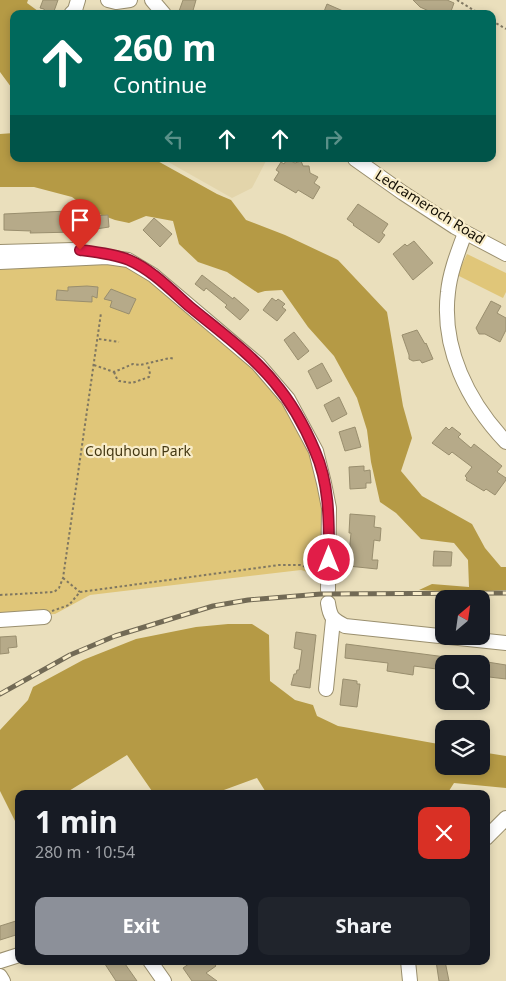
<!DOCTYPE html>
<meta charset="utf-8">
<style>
body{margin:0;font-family:"Noto Sans",sans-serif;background:#20242c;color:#f1f3f6;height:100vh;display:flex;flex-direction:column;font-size:19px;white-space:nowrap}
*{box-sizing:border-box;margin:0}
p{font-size:16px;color:#9ea1a6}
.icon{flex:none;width:28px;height:28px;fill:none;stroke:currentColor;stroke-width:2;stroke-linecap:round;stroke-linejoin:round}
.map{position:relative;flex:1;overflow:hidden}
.panel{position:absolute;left:15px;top:790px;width:475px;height:175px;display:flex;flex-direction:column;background:#171b24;border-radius:10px;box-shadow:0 2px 8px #0003}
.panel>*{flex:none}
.guide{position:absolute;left:10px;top:10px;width:486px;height:152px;border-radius:10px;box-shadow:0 2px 8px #0003;background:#00695c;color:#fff;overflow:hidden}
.needle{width:32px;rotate:29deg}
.tools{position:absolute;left:435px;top:590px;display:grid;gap:10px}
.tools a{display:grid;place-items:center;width:55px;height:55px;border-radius:10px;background:#171b24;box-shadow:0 2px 8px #0003;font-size:25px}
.pin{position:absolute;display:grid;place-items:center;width:42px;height:42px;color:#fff;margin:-51px -21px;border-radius:50% 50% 50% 0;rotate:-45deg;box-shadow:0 0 5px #0007}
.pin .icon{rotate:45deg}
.me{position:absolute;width:55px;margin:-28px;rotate:0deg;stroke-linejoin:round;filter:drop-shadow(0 0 4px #0008)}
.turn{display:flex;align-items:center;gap:18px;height:105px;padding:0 20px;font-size:22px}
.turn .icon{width:65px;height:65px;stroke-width:2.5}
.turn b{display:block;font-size:35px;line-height:42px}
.lanes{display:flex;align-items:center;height:48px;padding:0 20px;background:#0003;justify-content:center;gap:25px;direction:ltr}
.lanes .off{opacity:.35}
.round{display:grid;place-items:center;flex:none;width:52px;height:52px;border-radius:10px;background:#20242c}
.headline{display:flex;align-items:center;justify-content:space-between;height:85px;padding:0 20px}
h1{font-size:30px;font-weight:700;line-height:38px}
.action{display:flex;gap:10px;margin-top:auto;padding:10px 20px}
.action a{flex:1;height:58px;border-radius:10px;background:#8c9099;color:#fff;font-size:20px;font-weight:700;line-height:58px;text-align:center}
.action a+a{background:#20242c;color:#f1f3f6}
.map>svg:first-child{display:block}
.built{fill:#e3d5ab}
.green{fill:#e0c679}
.forest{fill:#b59a45}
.building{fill:#b6aa89;stroke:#998e6e}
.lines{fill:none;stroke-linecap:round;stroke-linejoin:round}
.minor-casing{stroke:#9a8f6e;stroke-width:16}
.path{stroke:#7f7761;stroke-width:2;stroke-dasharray:2.5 2.5;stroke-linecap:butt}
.minor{stroke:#fff;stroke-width:14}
.rail-casing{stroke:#726a55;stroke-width:5}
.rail{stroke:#f8ecc8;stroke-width:3;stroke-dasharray:9;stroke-linecap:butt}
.route-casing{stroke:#92132f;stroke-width:12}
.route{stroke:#e11d48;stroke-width:9}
.labels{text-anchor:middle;stroke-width:4.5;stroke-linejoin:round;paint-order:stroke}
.street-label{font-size:14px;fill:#110d03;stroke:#f8ecc8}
.park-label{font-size:14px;fill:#443813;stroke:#f8ecc8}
</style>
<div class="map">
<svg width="506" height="981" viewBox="0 0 506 981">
<rect width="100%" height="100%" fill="#eadfbc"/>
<path class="built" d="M163 159H267L252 188 232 198Z"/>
<g class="green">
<path d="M467 254 506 273V292L503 298 457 275Z"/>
<path d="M100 260 136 269 253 368 283 402 311 453 319 485 323 511V577L301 570 90 595 55 614 0 617V267Z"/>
</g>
<g class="forest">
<path d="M0 0H28L27 3 42 14H14V91L0 72Z"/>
<path d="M14 133V159H154L217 194 231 200 246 220 285 235 338 260 387 312 403 406 412 438 401 471 422 496 472 524 485 548 501 567H506V590L464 592 419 590 432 584 469 587 468 560 454 543 421 539 396 513 380 502 371 462 367 430 357 398 334 356 308 327 282 290 265 291 258 293 227 272 198 262 179 244 173 221 146 216 129 223 115 220 91 211 72 197 34 187H0V134Z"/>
<path d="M228 624H252L269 635 270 681 295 700 313 705 317 716 338 726 444 745V766H481V752L506 756V788L454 783 447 794H267L257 778 213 794H154L127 755 64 794H19V822L16 823 0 791V730L28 700 33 687 83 660 136 639 196 627Z"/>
</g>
<g class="building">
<path d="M43 0H58L53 14H46L44 9 40 8Z"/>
<path d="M183 0H196L192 14H178Z"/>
<path d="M413 0H447L454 3 450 14H430L431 12 420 7Z"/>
<path d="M327 4 350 14H323Z"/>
<path d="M287 159 295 163 301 161 303 166H309L310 173 318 177 314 183 320 187 313 199 298 190 296 193 274 180 279 172 276 170 281 162 284 164Z"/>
<path d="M358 204 388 224 382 233 385 235 379 243 353 225 354 224 347 219Z"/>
<path d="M68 211 67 218 108 215 109 227 77 232 30 233 31 231 4 230V214Z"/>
<path d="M154 218 172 234 160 247 143 230Z"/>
<path d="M414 241 433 263 413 280 393 254 405 244 407 246Z"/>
<path d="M202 275 233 299 234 297 249 310 240 320 225 307 227 305 206 288 204 291 195 284Z"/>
<path d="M87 286 98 287 97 298 92 296V302L56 300 57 290 68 291V287Z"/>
<path d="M111 289 136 299 129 314 110 307 112 301 104 299Z"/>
<path d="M272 298 276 301 278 299 285 304 282 307 286 310 277 321 263 310Z"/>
<path d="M491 301 501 306 497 313 506 318V330L500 342 485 334H479L476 328Z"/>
<path d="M417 330 425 344 426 343 433 359 422 363 420 360 413 361 409 359V355L402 335Z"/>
<path d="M294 332 309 351 298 360 284 340Z"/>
<path d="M322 363 332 381 317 389 308 371Z"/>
<path d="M339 397 347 414 332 422 324 405Z"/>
<path d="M355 427 361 447 345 451 339 432Z"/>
<path d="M446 427 449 430 452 427 461 434 458 437 471 448 474 444 502 466 497 472 506 478V480L495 495 486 489 484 491 466 480 467 478 465 476 472 467 452 452 449 455 432 443Z"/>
<path d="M364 466V471L370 470 371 483H366V488L350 489 349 467Z"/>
<path d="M350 514 375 516 374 527 381 528 380 541 374 540 372 560H378L377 569 348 566 351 533H349Z"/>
<path d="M434 551 452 552 451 566H433Z"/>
<path d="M296 632 316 635 310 688 291 685 294 674H296L297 670H299L302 650 294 648Z"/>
<path d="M16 636 17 647 8 648 9 653 0 654V637Z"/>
<path d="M346 644 461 659V664H444V670L414 666 413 675 387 671 388 663 345 658Z"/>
<path d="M481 661 506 665V679L481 676Z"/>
<path d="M343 679 357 681V684H360L357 707 340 705Z"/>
<path d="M19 920V934L0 940V926Z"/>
<path d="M103 961H123L137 981H116Z"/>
<path d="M193 961H212L216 966 206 973 217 981H192L183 968Z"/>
<path d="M436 961H445L449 981H439Z"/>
</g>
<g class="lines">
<defs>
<g id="minor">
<path d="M108 0 116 2 130 0"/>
<path d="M152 0 164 14"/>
<path d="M71 14 75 10 78 0"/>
<path d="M355 159 403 193 455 227 506 254"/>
<path d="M465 233C458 252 450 272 448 292 441 348 468 402 506 442"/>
<path d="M0 252 74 250"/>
<path d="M0 262 107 257 128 260 153 275 258 364 288 399 316 451 324 483 329 508 328 590"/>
<path d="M328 603C330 617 332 619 345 626L506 643"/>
<path d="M0 620 44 617"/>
<path d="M326 689 333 620"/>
<path d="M486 838 506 818"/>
<path d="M0 961 19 955"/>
<path d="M150 961 164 981"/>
<path d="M408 961 410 981"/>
<path d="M0 976 3 981"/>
</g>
</defs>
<use href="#minor" class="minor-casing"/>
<g class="path">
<path d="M457 0 480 14"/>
<path d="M492 21 506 29"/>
<path d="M99 339 119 342"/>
<path d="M94 365 114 372 133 364 140 365 170 358 175 359"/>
<path d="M114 372 117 379 119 381 132 383 149 377 150 374 148 364"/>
<path d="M63 578 80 592"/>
<path d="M0 595 54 592 59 588 63 578 101 313"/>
<path d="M52 611 69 605 80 592 279 565H300L316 570"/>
</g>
<use href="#minor" class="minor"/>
<defs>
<path id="rail" d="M0 694 70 655 115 636 213 606 248 600 321 594 506 593"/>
</defs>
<use href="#rail" class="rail-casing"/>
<use href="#rail" class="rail"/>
</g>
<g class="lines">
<defs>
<path id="route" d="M80 250C96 252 114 254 129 260 152 270 171 290 189 306 218 330 250 353 274 382 291 402 305 427 315 451 330 485 329 523 329 560"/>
</defs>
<use href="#route" class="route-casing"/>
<use href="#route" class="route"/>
</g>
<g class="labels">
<g class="street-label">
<text transform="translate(430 207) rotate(32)" y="5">Ledcameroch Road</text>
</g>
<g class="park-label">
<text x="138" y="456">Colquhoun Park</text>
</g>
</g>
</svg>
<div class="tools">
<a><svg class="needle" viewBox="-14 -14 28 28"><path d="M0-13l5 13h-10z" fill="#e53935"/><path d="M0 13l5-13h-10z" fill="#9ea1a6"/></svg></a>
<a><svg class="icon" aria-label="search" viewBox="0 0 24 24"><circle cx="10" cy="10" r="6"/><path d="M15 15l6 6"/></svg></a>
<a><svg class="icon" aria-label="layers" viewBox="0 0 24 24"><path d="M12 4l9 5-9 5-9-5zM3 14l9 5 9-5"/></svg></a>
</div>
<div class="pin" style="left:80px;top:250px;background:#d93025"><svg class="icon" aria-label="arrive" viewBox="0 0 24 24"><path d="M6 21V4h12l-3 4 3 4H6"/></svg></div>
<svg class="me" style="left:329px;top:560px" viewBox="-20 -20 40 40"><circle r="17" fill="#e11d48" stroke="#fff" stroke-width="3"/><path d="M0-11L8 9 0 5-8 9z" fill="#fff"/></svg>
<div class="guide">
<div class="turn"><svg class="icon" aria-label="ahead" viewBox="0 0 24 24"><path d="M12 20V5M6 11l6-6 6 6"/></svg><div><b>260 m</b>Continue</div></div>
<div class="lanes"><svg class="icon off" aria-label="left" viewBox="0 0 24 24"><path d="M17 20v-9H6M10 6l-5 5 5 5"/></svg><svg class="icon" aria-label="ahead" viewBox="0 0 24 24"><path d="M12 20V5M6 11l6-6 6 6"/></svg><svg class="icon" aria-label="ahead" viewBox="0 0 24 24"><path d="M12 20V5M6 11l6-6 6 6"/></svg><svg class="icon off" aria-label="right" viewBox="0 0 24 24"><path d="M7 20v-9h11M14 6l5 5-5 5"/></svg></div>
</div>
<section class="panel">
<div class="headline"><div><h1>1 min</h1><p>280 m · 10:54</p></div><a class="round" style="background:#d93025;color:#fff"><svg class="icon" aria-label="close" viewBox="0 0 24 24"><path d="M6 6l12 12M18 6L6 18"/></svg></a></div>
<div class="action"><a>Exit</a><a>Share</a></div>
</section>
</div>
